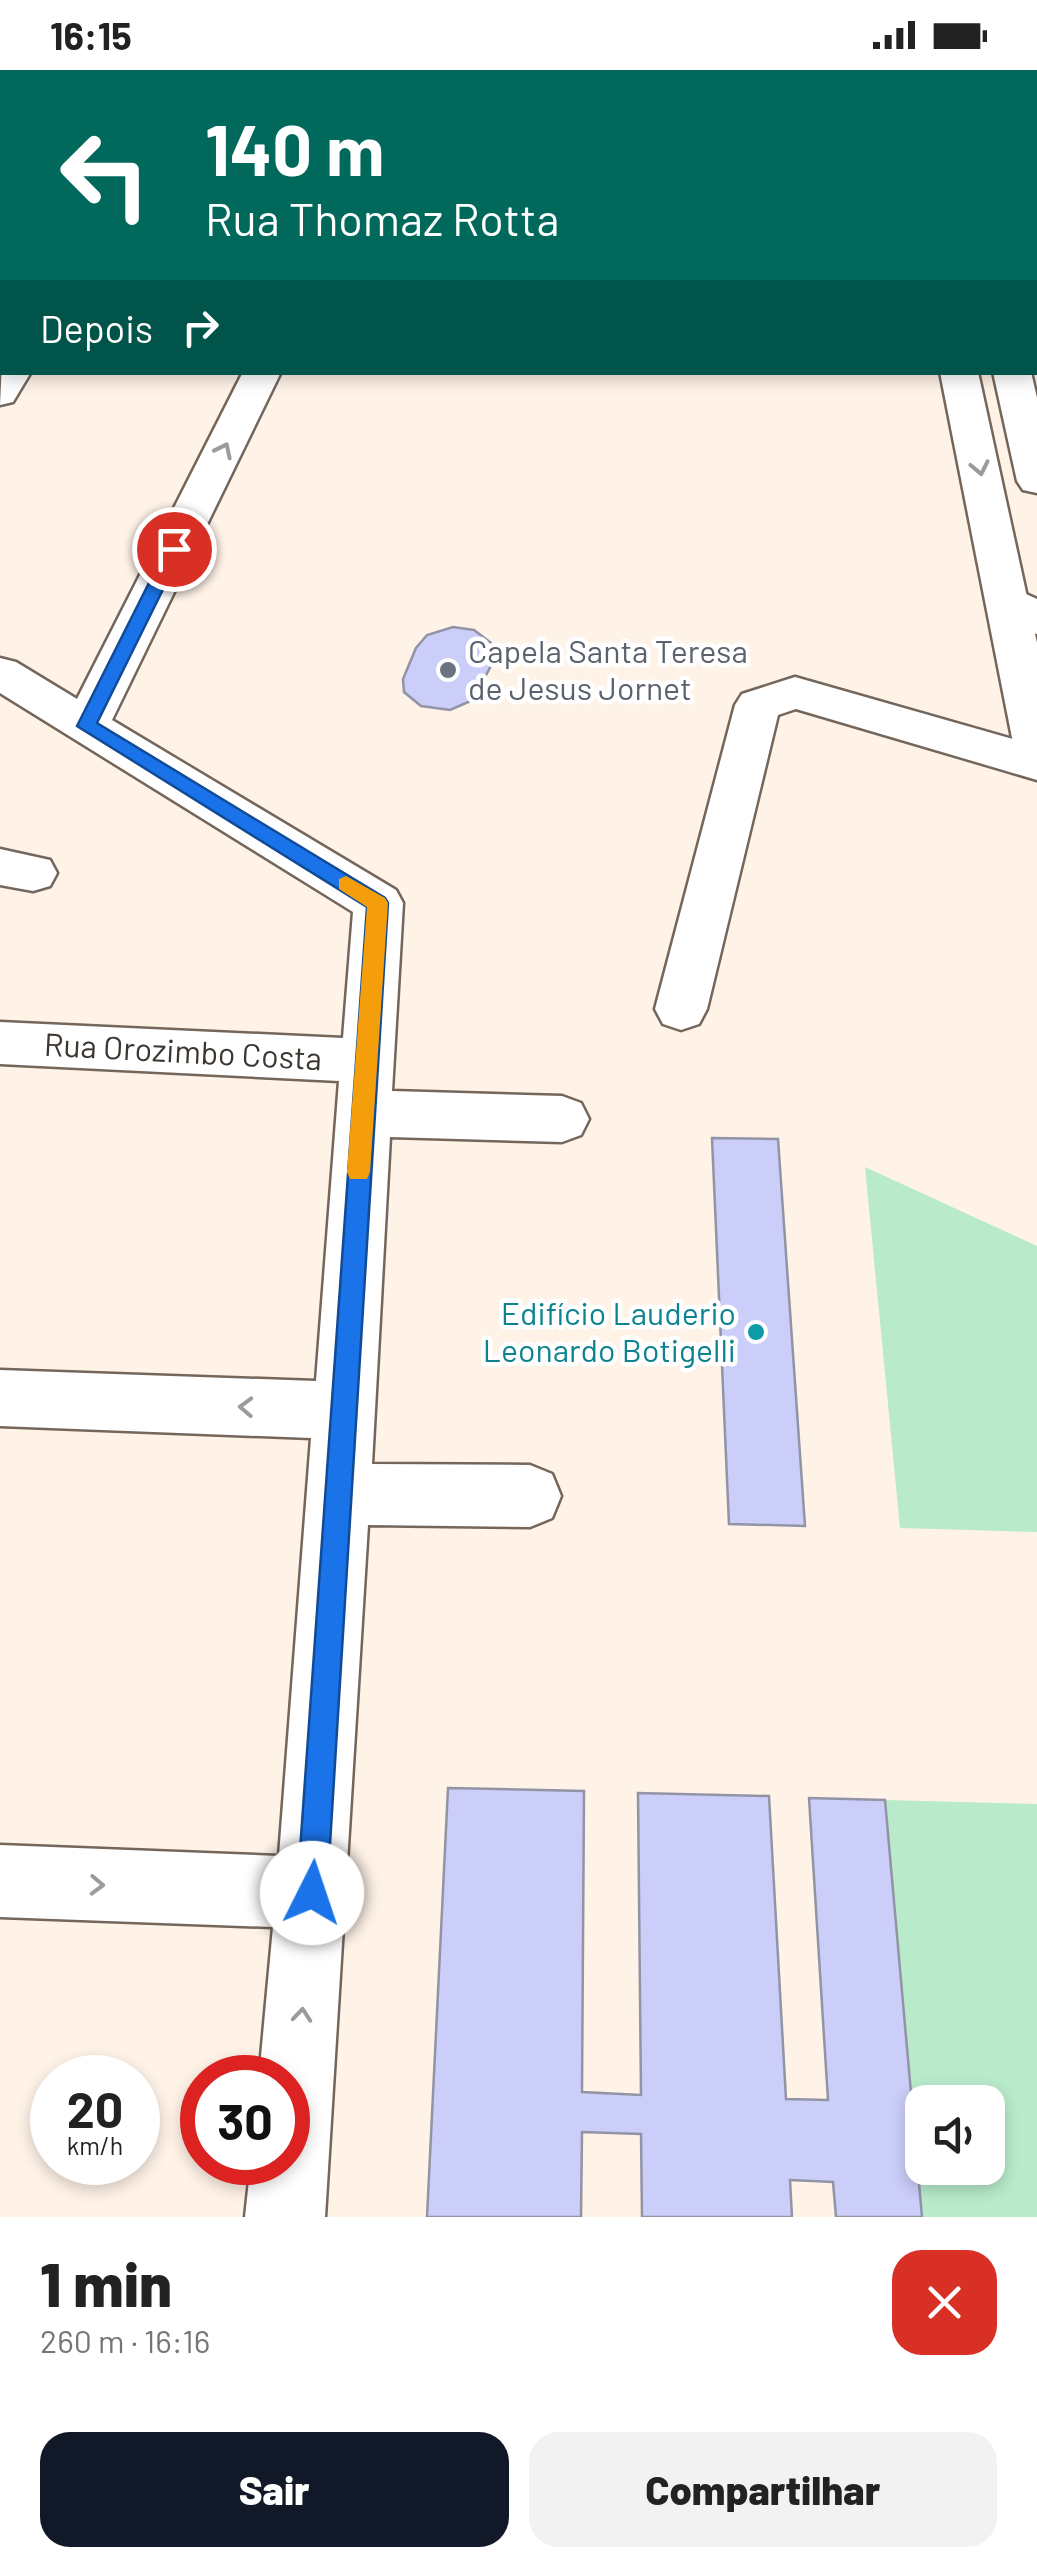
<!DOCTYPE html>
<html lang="pt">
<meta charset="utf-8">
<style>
body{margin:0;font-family:Barlow,sans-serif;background:#f2f2f2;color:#222;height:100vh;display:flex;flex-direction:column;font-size:38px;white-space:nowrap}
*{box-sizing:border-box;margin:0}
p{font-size:32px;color:#767676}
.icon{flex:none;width:55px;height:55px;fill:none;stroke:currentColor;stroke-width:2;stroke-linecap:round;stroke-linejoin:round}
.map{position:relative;height:2147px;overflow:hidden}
.details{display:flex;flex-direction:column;background:#fff;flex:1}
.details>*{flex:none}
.top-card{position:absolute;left:0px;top:0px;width:1038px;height:305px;box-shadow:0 5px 15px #0003;background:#00695c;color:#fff;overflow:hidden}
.fabs{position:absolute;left:905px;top:2015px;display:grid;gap:20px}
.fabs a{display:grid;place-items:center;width:100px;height:100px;border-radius:20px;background:#fff;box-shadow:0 5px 15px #0003;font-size:50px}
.speed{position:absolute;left:30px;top:1985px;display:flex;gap:20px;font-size:50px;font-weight:700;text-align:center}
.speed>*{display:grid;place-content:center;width:130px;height:130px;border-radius:50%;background:#fff;box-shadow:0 5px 15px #0003;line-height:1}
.speed small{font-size:25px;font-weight:400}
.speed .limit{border:15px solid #d22;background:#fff;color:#111}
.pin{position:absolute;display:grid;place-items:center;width:85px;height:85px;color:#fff;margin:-42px;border:5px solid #fff;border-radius:50%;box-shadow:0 2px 10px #0007}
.me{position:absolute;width:110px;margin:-55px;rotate:4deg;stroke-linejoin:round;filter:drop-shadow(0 0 8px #0008)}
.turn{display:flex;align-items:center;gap:35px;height:210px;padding:0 40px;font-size:45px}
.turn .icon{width:130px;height:130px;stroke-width:2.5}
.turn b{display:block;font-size:70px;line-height:85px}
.then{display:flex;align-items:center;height:95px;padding:0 40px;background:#0003;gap:20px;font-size:38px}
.round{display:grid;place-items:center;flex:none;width:105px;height:105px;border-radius:30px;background:#f2f2f2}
.overview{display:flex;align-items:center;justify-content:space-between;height:170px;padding:0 40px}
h1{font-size:60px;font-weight:800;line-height:75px}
.cta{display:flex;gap:20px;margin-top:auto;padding:20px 40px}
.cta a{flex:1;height:115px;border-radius:30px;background:#111827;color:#fff;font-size:40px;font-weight:800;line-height:115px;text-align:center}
.cta a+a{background:#f2f2f2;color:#222}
.status{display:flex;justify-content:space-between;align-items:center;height:70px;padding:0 50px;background:#fff;direction:ltr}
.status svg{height:28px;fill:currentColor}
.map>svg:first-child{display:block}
.green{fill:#b9ebcb;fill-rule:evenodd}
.building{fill:#cbcef9;stroke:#9294a5;stroke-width:2.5}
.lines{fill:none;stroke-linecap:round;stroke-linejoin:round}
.minor-casing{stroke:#74665b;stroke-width:5}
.major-casing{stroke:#74665b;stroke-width:5}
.minor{fill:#fff;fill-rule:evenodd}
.major{fill:#fff;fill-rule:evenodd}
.oneway{stroke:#9e9a98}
.route{fill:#1a73e8;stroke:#114b97;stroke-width:2.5}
.slow{fill:#f59e0b}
.worship-dot{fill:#6b7280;stroke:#fff;stroke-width:4}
.culture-dot{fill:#0f9aa8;stroke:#fff;stroke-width:4}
.labels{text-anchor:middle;stroke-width:9;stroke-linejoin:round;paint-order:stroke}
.worship-label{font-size:32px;fill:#5b616d;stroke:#fff;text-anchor:start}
.street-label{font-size:32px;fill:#3c3631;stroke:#fff}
.culture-label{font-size:32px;fill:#0d838f;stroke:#fff;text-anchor:end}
</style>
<div class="status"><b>16:15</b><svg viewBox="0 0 49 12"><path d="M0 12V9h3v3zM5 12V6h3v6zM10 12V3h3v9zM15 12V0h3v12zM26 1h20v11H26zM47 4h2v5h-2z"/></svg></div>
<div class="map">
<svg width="1037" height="2147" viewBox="0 0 1037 2147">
<rect width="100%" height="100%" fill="#fff2e7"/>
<g class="green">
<path d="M865 1097 1037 1176V1462L900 1458Z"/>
<path d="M885 1730 1037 1734V2147H922ZM922 2032H988V2098H922Z"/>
</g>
<g class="building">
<path d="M453 557 474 560 491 573 494 590 473 630 450 640 421 636 404 622 403 609 416 578 427 565Z"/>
<path d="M712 1068 778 1069 805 1456 729 1454Z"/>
<path d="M448 1718 584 1721 582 2022 641 2025 638 1723 769 1726 786 2029 828 2030 809 1728 885 1730 922 2147H836L833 2112 790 2110 792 2147H642L641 2064 582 2062 581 2147H427Z"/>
</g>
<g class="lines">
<defs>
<g id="minor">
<rect x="0" y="11" width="2" height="18"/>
<rect x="1035" y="90" width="2" height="20"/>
<rect x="1035" y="142" width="2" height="21"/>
<path d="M0 215 2 216V238L0 237Z"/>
<path d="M2 293V302H31L13 332 0 335Z"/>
<path d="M243 302H281L112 650 396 820 403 833 392 1021 562 1026 581 1033 589 1049 581 1065 562 1072 390 1067 372 1394 530 1395 552 1404 561 1426 552 1448 530 1457 368 1455 325 2147H245L251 2092H288V2008H259L273 1857 0 1847V1775L279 1786 311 1368 0 1356V1300L316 1311 339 1011 0 994V952L343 968 353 842 0 623V588L16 592 77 629Z"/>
<path d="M1008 516 1037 529V564C1017 559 998 547 987 530L993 520Z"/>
<path d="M795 607 1037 676V710L796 639 778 645 707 939 699 954 681 960 663 954 655 939 735 635 742 624Z"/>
<path d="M0 779 50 790 57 803 50 816 33 821 0 815Z"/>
</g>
<g id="major">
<path d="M883 0H913L914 2H884Z"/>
<rect x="925" y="0" width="30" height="2"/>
<path d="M940 302H978L1037 573V694L1021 690 1014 678Z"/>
<path d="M993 302H1031L1037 328V423L1023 420 1017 411Z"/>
</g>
</defs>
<use href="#minor" class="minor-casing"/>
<use href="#major" class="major-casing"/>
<use href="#minor" class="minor"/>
<use href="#major" class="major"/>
</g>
<defs><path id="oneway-chevron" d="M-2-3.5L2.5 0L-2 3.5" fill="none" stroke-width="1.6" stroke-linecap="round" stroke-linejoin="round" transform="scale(2.5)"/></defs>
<g class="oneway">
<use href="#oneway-chevron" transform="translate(224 380) rotate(-64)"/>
<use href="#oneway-chevron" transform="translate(980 398) rotate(78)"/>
<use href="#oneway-chevron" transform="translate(246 1337) rotate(-178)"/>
<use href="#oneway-chevron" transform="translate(97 1815) rotate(2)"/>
<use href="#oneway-chevron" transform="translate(302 1945) rotate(-85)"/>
</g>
<path class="route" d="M174 473 183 479 97 653 385 828 388 833 327 1823 323 1834 312 1838 302 1834 297 1823 367 837 77 656 166 479Z"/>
<path class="slow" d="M346 806 385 828 388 833 370 1102 367 1109H350L347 1102 367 837 339 819V809Z"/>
<circle class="worship-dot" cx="448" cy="600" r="10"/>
<circle class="culture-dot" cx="756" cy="1262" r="10"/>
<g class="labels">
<g class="worship-label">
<text x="468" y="593">Capela Santa Teresa<tspan x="468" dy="37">de Jesus Jornet</tspan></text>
</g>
<g class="street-label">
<text transform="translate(183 982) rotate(3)" y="11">Rua Orozimbo Costa</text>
</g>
<g class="culture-label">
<text x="736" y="1255">Edifício Lauderio<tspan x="736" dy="37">Leonardo Botigelli</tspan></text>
</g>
</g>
</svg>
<div class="fabs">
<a><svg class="icon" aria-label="sound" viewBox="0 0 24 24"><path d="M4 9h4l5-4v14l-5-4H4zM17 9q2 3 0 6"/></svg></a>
</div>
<div class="speed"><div>20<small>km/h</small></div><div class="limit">30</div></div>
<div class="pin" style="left:174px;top:479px;background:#d93025"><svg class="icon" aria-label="arrive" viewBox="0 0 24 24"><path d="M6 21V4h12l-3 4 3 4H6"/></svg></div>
<svg class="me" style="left:312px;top:1823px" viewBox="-20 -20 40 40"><circle r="19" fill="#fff"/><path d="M0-13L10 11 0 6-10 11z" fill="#1a73e8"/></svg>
<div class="top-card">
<div class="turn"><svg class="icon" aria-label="left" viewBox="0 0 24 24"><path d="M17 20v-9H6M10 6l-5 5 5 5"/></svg><div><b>140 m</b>Rua Thomaz Rotta</div></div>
<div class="then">Depois<svg class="icon" aria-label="right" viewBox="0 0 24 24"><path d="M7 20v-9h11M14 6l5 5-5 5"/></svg></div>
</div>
</div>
<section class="details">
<div class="overview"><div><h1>1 min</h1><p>260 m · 16:16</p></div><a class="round" style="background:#d93025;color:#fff"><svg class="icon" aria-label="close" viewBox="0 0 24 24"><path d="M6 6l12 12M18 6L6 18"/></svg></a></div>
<div class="cta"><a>Sair</a><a>Compartilhar</a></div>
</section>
